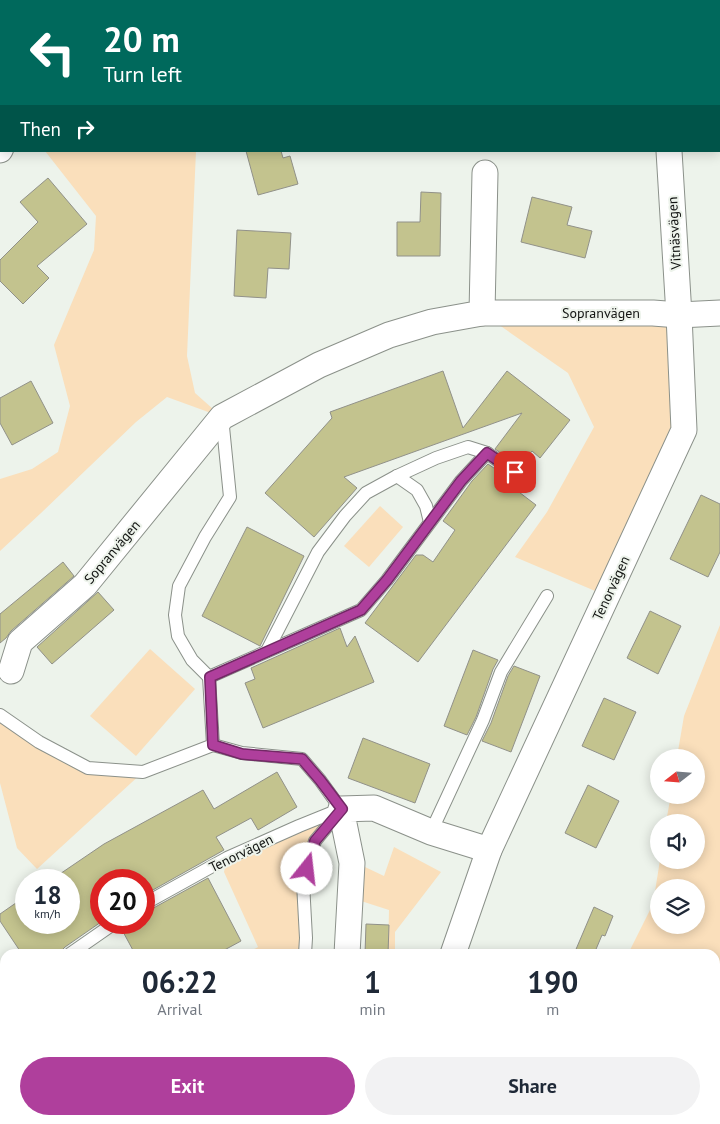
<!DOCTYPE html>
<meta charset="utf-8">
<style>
body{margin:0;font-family:"PT Sans",sans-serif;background:#f2f2f3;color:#1f2937;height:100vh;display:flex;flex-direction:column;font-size:19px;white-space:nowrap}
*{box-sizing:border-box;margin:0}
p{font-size:16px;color:#747a83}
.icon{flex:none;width:28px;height:28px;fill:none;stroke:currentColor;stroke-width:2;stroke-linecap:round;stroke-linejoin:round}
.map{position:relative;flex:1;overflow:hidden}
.panel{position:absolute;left:0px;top:949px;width:720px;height:176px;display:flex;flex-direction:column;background:#fff;border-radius:15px 15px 0 0;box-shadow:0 2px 12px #0003}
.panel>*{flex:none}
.banner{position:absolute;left:0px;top:0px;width:720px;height:152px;box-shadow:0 2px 12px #0003;background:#00695c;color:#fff;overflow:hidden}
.needle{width:32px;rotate:253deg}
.buttons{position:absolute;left:650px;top:749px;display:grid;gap:10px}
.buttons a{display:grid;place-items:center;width:55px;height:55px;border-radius:50%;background:#fff;box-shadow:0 2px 12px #0003;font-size:25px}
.speed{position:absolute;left:15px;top:869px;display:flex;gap:10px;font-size:25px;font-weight:700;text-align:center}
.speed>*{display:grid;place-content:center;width:65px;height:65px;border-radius:50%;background:#fff;box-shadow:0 2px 12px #0003;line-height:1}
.speed small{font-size:12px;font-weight:400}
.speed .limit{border:8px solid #d22;background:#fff;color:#111}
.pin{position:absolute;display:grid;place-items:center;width:42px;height:42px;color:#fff;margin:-21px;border-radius:10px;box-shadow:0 2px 8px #0006}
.me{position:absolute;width:55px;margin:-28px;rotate:16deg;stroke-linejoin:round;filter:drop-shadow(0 0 4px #0008)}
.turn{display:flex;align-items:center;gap:18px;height:105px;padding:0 20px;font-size:22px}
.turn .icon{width:65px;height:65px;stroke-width:2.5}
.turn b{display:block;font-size:35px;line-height:42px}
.then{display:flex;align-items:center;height:48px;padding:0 20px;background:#0003;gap:10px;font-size:19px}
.eta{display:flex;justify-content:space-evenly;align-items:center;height:85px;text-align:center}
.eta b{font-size:30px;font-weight:700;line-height:35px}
.primary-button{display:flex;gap:10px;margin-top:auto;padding:10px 20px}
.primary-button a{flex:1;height:58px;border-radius:30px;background:#af3f9c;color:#fff;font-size:20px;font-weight:700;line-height:58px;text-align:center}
.primary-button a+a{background:#f2f2f3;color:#1f2937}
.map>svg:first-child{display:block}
.built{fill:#deeadc}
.green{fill:#fadfbb;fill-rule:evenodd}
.building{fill:#c3c38e;stroke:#919189}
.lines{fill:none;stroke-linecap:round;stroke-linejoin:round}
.lane-casing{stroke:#8b918a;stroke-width:14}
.street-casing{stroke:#8b918a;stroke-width:27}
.lane{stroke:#fff;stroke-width:12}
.street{stroke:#fff;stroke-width:25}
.route-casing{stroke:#722965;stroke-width:12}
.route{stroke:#af3f9c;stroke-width:9}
.labels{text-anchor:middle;stroke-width:4;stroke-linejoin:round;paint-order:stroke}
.street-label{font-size:14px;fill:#131513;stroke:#edf3eb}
</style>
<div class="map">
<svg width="720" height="1124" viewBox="0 0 720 1124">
<rect width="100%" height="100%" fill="#edf3eb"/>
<path class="built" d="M715 1048 720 1052V1124H536L541 1120H715Z"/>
<g class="green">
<path d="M0 0H155L153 1H1V21L0 19Z"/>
<path d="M45 151H196L187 356 195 393 222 417 167 397 136 422 41 513 0 551V479L32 469 58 452 70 406 54 345 94 250 96 216Z"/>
<path d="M482 313 679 315 684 430 607 596 515 557 547 512 594 427 568 373Z"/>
<path d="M380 506 403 527 369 567 344 546Z"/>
<path d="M720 625V1052L715 1048V954H628L653 904 660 860H696V822H666L671 795H696V758L677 757 684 716ZM659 888H696V925H659Z"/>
<path d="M150 649 195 689 136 756 90 716Z"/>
<path d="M0 716 88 768 143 772 37 869 17 848 0 783Z"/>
<path d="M341 809 315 841 303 883 305 954H245L258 947 224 872 227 858Z"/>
<path d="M394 847 441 872 395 932V954H388L389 910 361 901 365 867 384 876Z"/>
<path d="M0 964 5 969V1029L0 1035Z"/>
<path d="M0 1091 5 1095V1120H37L42 1124H0Z"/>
<path d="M89 1120H266L262 1124H87Z"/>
<path d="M334 1120H365V1124H339Z"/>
<path d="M490 1120H541L536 1124H492Z"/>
</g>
<g class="building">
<path d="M246 151H281L283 158 290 156 298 184 258 195Z"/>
<path d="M48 178 87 224 37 266 49 278 23 304 0 281V260L38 222 20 202Z"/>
<path d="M421 192 441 193 440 256H397V222H420Z"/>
<path d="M532 197 572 207 567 225 592 231 585 258 521 242Z"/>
<path d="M237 230 291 233 289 269 268 268 266 298 234 296Z"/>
<path d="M443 371 463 428 507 371 570 420 540 458 532 451 520 466 495 449 522 413 344 477 357 488 314 537 265 493 332 418 330 412Z"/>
<path d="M31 381 53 423 12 445 0 423V398Z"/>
<path d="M488 464 510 479 507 483 536 505 418 662 365 623 416 555H423L433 562 455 530 443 521 472 481Z"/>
<path d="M701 495 720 504V552L708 577 670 559Z"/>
<path d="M247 527 304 556 260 646 202 616Z"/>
<path d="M63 562 74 576 11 631 6 638 0 643V614Z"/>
<path d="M98 592 114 610 52 664 37 647Z"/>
<path d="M650 611 681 626 658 674 627 658Z"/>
<path d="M340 628 347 647 355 636 374 682 263 728 245 683 255 679 251 668Z"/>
<path d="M473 650 498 660 493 669 476 717 467 735 444 726Z"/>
<path d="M514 666 540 676 511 752 482 741 491 723 508 676Z"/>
<path d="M604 698 636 712 614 760 582 746Z"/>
<path d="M363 738 430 764 415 803 348 778Z"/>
<path d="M277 772 297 807 258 830 251 818 216 837 224 850 144 895V880H101V922L65 947 58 954H22L0 921V914L26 896V922H69V880H51L104 844 203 790 214 809Z"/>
<path d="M588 785 619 801 596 848 565 833Z"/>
<path d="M208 878 241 941 217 954H135L121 928 124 922H144V912L148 911Z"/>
<path d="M594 907 613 916 605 936 602 935 594 954H574Z"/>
<path d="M366 924 389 925 388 954H365Z"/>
</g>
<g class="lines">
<defs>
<g id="lane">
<path d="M222 417 230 497 205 537 179 586 175 615 178 636 192 660 209 677 361 610 387 580 461 481 487 453"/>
<path d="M397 476 417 490 426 506 430 522"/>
<path d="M267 651 318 552 345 516 366 493 397 476 436 458 468 447 487 453 515 472"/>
<path d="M209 677 213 745"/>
<path d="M0 715 39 742 88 768 143 772 213 745 242 753 302 759 320 780 341 809"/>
<path d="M431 832 483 720 501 672 547 596"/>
<path d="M144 904 227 858 299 826 341 809"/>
<path d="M70 954 116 922"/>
<path d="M305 954 306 938 303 883 315 841 340 811"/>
<path d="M0 1035 5 1029"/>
<path d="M322 1120 328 1124"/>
</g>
<g id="street">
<path d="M656 0V1"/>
<path d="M195 1 199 0"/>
<path d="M680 1 682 0"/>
<path d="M0 150 1 148"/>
<path d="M482 313H653L679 315 720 313"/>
<path d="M11 671 20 642 85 585 222 417 319 365 389 335 432 322 482 313 485 173"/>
<path d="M347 954 352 863 341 809 374 808 431 832 489 850"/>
<path d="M453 954 489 850 684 430 679 315 669 151"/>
<path d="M456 1120 460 1124"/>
<path d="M393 1124 394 1120"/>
</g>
</defs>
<use href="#lane" class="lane-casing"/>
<use href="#street" class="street-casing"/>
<use href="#lane" class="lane"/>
<use href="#street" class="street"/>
</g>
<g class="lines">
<defs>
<path id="route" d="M307 869 315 841 342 809 320 780 302 759 242 754 213 745 210 677 361 610 387 580 461 481 487 453 515 472"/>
</defs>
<use href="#route" class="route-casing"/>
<use href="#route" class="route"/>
</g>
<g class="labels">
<g class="street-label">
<text transform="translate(674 233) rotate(-93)" y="5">Vitnäsvägen</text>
<text x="601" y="318">Sopranvägen</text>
<text transform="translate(112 552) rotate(-50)" y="5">Sopranvägen</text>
<text transform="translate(611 588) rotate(-65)" y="5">Tenorvägen</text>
<text transform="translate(241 853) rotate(-26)" y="5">Tenorvägen</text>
</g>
</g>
</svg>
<div class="buttons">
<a><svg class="needle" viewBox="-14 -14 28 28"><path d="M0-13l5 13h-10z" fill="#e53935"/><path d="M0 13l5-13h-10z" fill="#747a83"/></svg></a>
<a><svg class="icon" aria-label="sound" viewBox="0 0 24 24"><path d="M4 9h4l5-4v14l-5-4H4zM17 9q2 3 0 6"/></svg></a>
<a><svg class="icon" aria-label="layers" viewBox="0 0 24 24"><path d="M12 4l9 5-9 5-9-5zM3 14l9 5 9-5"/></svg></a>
</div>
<div class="speed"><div>18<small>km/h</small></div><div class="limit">20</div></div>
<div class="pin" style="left:515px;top:472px;background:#d93025"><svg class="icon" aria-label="arrive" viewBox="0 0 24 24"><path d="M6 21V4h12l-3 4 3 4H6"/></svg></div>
<svg class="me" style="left:307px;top:869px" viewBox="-20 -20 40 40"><circle r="19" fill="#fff"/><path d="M0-13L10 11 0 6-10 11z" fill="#af3f9c"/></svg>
<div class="banner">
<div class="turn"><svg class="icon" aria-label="left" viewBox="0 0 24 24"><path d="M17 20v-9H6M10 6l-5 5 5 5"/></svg><div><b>20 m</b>Turn left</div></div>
<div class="then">Then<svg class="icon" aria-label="right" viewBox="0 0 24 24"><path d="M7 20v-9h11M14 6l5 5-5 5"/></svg></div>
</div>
<section class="panel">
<div class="eta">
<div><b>06:22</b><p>Arrival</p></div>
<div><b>1</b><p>min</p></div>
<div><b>190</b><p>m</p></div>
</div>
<div class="primary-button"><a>Exit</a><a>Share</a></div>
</section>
</div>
